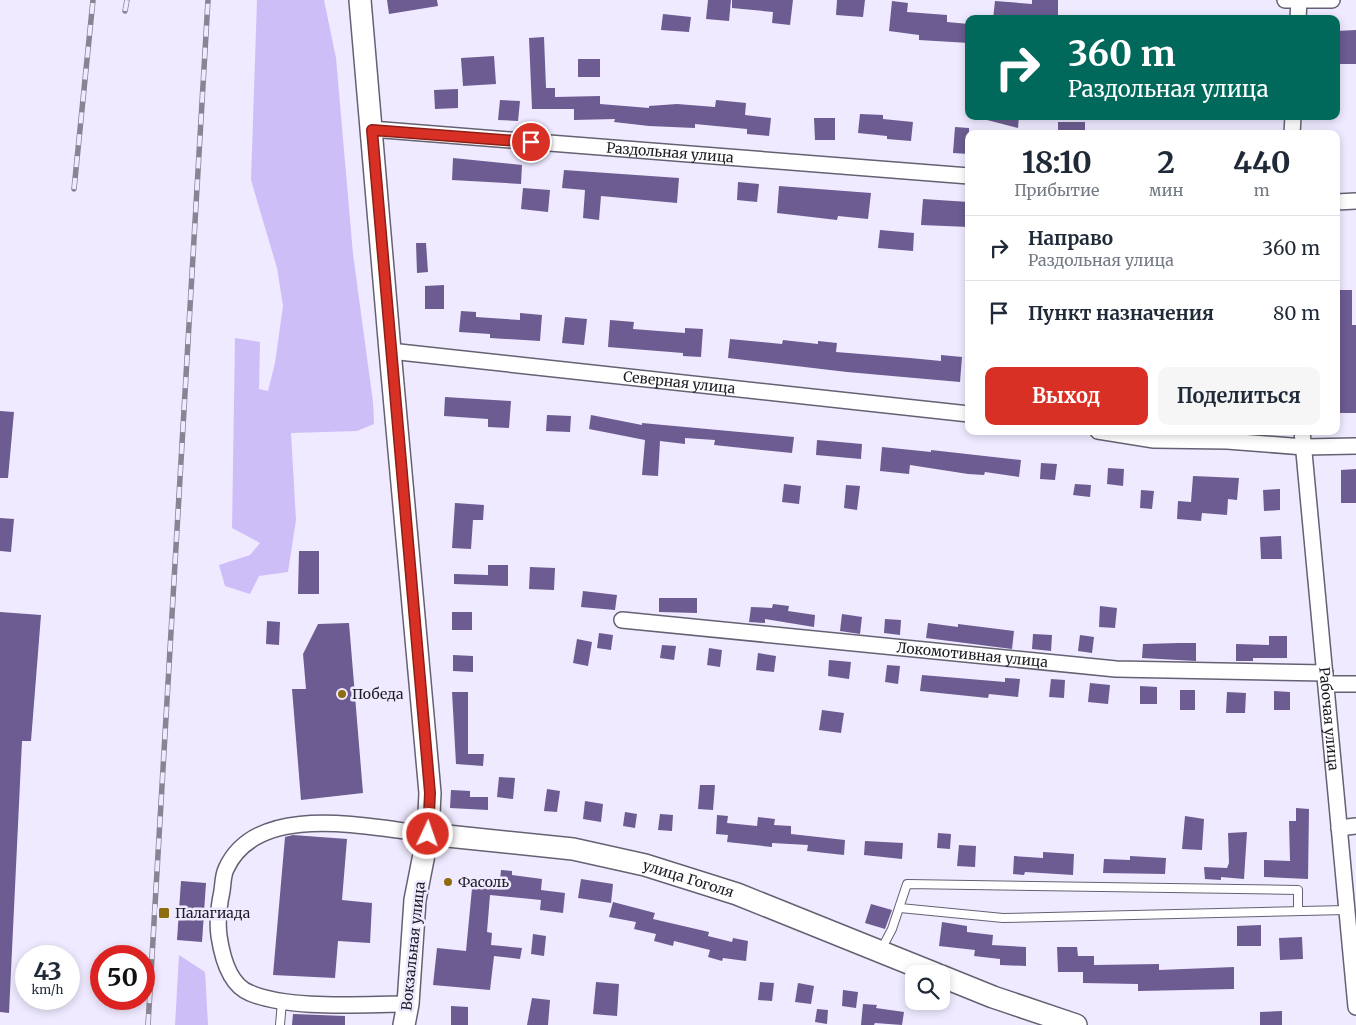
<!DOCTYPE html>
<html lang="ru">
<meta charset="utf-8">
<style>
body{margin:0;font-family:Merriweather,serif;background:#f6f6f7;color:#1f2937;height:100vh;display:flex;flex-direction:column;font-size:19px;white-space:nowrap}
*{box-sizing:border-box;margin:0}
p{font-size:16px;color:#747a83}
.icon{flex:none;width:28px;height:28px;fill:none;stroke:currentColor;stroke-width:2;stroke-linecap:round;stroke-linejoin:round}
.map{position:relative;flex:1;overflow:hidden}
.drawer{position:absolute;left:965px;top:130px;width:375px;height:305px;display:flex;flex-direction:column;background:#fff;border-radius:10px;box-shadow:0 2px 8px #0003}
.drawer>*{flex:none}
.top-card{position:absolute;left:965px;top:15px;width:375px;height:105px;border-radius:10px;box-shadow:0 2px 8px #0003;background:#00695c;color:#fff;overflow:hidden}
.tools{position:absolute;left:905px;top:965px;display:grid;gap:10px}
.tools a{display:grid;place-items:center;width:45px;height:45px;border-radius:10px;background:#fff;box-shadow:0 2px 8px #0003;font-size:25px}
.speed{position:absolute;left:15px;top:945px;display:flex;gap:10px;font-size:25px;font-weight:700;text-align:center}
.speed>*{display:grid;place-content:center;width:65px;height:65px;border-radius:50%;background:#fff;box-shadow:0 2px 8px #0003;line-height:1}
.speed small{font-size:12px;font-weight:400}
.speed .limit{border:8px solid #d22;background:#fff;color:#111}
.pin{position:absolute;display:grid;place-items:center;width:42px;height:42px;color:#fff;margin:-21px;border:2px solid #fff;border-radius:50%;box-shadow:0 1px 5px #0007}
.me{position:absolute;width:55px;margin:-28px;rotate:3deg;stroke-linejoin:round;filter:drop-shadow(0 0 4px #0008)}
.turn{display:flex;align-items:center;gap:18px;height:105px;padding:0 20px;font-size:22px}
.turn .icon{width:65px;height:65px;stroke-width:2.5}
.turn b{display:block;font-size:35px;line-height:42px}
.eta{display:flex;justify-content:space-evenly;align-items:center;height:85px;text-align:center}
.eta b{font-size:30px;font-weight:700;line-height:35px}
.cta{display:flex;gap:10px;margin-top:auto;padding:10px 20px}
.cta a{flex:1;height:58px;border-radius:10px;background:#d93025;color:#fff;font-size:20px;font-weight:700;line-height:58px;text-align:center}
.cta a+a{background:#f6f6f7;color:#1f2937}
ul{padding:0;list-style:none}
li{display:flex;align-items:center;gap:15px;height:65px;padding:0 20px;border-top:1px solid #e0e1e3}
li div{flex:1}
li b{display:block;font-size:19px}
li em{font-style:normal}
.map>svg:first-child{display:block}
.green{fill:#cebef8}
.building{fill:#6c5c91}
.lines{fill:none;stroke-linecap:round;stroke-linejoin:round}
.service-casing{stroke:#656172;stroke-width:10}
.minor-casing{stroke:#656172;stroke-width:18}
.secondary-casing{stroke:#656172;stroke-width:24}
.service{stroke:#fff;stroke-width:8}
.minor{stroke:#fff;stroke-width:15}
.secondary{stroke:#fff;stroke-width:21}
.rail-casing{stroke:#888493;stroke-width:5.5}
.rail{stroke:#efeaff;stroke-width:4;stroke-dasharray:11;stroke-linecap:butt}
.route-casing{stroke:#8d1f18;stroke-width:12}
.route{stroke:#d93025;stroke-width:9}
.poi-dot{fill:#8d6d0f;stroke:#efeaff;stroke-width:2}
.labels{text-anchor:middle;stroke-width:5;stroke-linejoin:round;paint-order:stroke}
.street-label{font-size:14px;fill:#1d1b23;stroke:#efeaff}
.poi-label{font-size:14px;fill:#1d1b23;stroke:#efeaff;text-anchor:start}
</style>
<div class="map">
<svg width="1356" height="1025" viewBox="0 0 1356 1025">
<rect width="100%" height="100%" fill="#efeaff"/>
<g class="green">
<path d="M257 0H324L336 58 353 254 373 402 374 424 357 431 291 433 296 520 288 572 259 576 250 594 225 586 219 565 250 555 260 543 232 528 235 338 260 342 259 389 268 391 275 363 283 306 277 268 251 180Z"/>
<path d="M179 955 205 972 208 1025H175Z"/>
</g>
<g class="building">
<path d="M387 0H437L438 6 389 14Z"/>
<path d="M708 0H731L729 21 706 19Z"/>
<path d="M732 0H793L790 25 772 23 773 12 732 8Z"/>
<path d="M837 0H865L863 17 836 15Z"/>
<path d="M1032 0H1058V19H993L995 1 1032 4Z"/>
<path d="M892 1 908 3 907 12 947 15V22L969 24V43L919 40V35L889 31Z"/>
<path d="M663 14 691 17 689 32 661 30Z"/>
<path d="M1356 30V64H1336V31Z"/>
<path d="M544 37 546 88H555V97L600 96V104L649 108V106L677 104 715 107 716 100 746 103 745 115 771 118 769 136 747 134V129L695 124V128L649 126 614 122 615 119 574 120V109H532L529 38Z"/>
<path d="M494 56 496 84 463 86 461 58Z"/>
<rect x="578" y="59" width="22" height="18"/>
<path d="M458 89V108L435 109 434 90Z"/>
<path d="M500 100 520 101 518 121 498 120Z"/>
<path d="M860 114 883 115V119L913 122 911 141 887 139V136L858 133Z"/>
<path d="M988 116H1019L1018 128 987 120Z"/>
<path d="M814 118H835V140H815Z"/>
<rect x="1058" y="122" width="27" height="12"/>
<path d="M955 127 969 128V154L953 153Z"/>
<path d="M453 158 522 165 521 184 452 180Z"/>
<path d="M564 170 679 178 677 203 601 196 599 220 583 218 585 190 562 188Z"/>
<path d="M738 182 759 184 757 202 737 200Z"/>
<path d="M779 186 871 193 868 219 838 216 837 220 777 213Z"/>
<path d="M523 188 550 190 548 212 521 209Z"/>
<path d="M923 199 969 202V227L921 225Z"/>
<path d="M880 230 914 233 913 251 878 248Z"/>
<path d="M416 243H426L428 272 417 273Z"/>
<path d="M444 285V309H425V286Z"/>
<path d="M1336 290H1352V325H1356V413H1336Z"/>
<path d="M461 311 476 312V317L520 320V313L542 315 540 341 490 338V334L459 332Z"/>
<path d="M565 317 587 319 584 345 562 343Z"/>
<path d="M610 320 634 322 633 329 685 333V328L703 329 701 357 683 356V353L608 347Z"/>
<path d="M730 339 782 344 783 340 818 344V341L837 343 836 352 910 358 941 361V355L962 357 960 382 847 372 728 358Z"/>
<path d="M445 397 511 401 509 428 488 427V419L444 416Z"/>
<path d="M0 411 14 412 8 478H0Z"/>
<path d="M547 415 571 416 570 432 546 431Z"/>
<path d="M591 415 642 425V423L794 437 792 453 714 445 715 440 685 438V444L660 441 658 476 642 475 645 440 589 429Z"/>
<path d="M817 440 862 444 861 459 816 455Z"/>
<path d="M882 447 931 452V450L1021 460 1019 477 985 472 984 475 968 474 910 465 909 474 880 471Z"/>
<path d="M1041 463 1057 464 1055 480 1040 479Z"/>
<path d="M1108 468 1124 469 1123 486 1107 484Z"/>
<path d="M1356 469V503H1341V470Z"/>
<path d="M1193 476 1239 478 1237 500 1228 499 1227 515 1202 513 1201 521 1177 519 1178 501 1191 502Z"/>
<path d="M784 484 801 486 799 504 782 502Z"/>
<path d="M1075 484 1091 485 1090 497 1073 495Z"/>
<path d="M846 485 860 486 857 510 844 508Z"/>
<path d="M1280 489V510L1264 511 1263 490Z"/>
<path d="M1141 490 1154 491 1152 509 1140 508Z"/>
<path d="M455 503 484 505 483 520H473L471 549 452 548Z"/>
<path d="M0 518 14 519 11 552 0 551Z"/>
<path d="M1281 536 1282 559H1261L1260 537Z"/>
<path d="M299 551H319V594H298Z"/>
<path d="M488 565H508V586L454 584V574L488 575Z"/>
<path d="M530 567 555 568 554 590 529 589Z"/>
<path d="M583 591 617 595 615 610 581 607Z"/>
<path d="M659 598H697V613L659 612Z"/>
<path d="M773 604 789 606 788 611 815 615 814 627 765 619V623L749 622 751 607 772 608Z"/>
<path d="M1100 606 1117 608 1115 628 1099 627Z"/>
<path d="M0 612 41 615 31 741H22L9 1013 0 1012Z"/>
<rect x="452" y="612" width="20" height="18"/>
<path d="M842 614 862 617 860 634 840 631Z"/>
<path d="M885 619 901 620 900 635 884 633Z"/>
<path d="M267 621 280 622 279 645 266 644Z"/>
<path d="M349 623 363 793 301 800 292 689H306L303 654 318 624Z"/>
<path d="M928 623 958 627V624L1014 631 1012 649 926 638Z"/>
<path d="M599 633 613 635 611 650 597 648Z"/>
<path d="M1033 634 1052 635 1051 651 1032 649Z"/>
<path d="M1080 635 1094 637 1092 653 1078 651Z"/>
<path d="M1269 636H1287V658H1253V661H1236V644L1269 645Z"/>
<path d="M577 639 592 642 588 666 573 663Z"/>
<path d="M1179 643H1196V661L1142 658 1143 644Z"/>
<path d="M662 645 676 646 674 660 660 658Z"/>
<path d="M709 648 722 650 720 667 707 665Z"/>
<path d="M758 653 776 656 774 672 756 670Z"/>
<path d="M453 655 473 656V672L453 671Z"/>
<path d="M829 660 851 662 849 679 828 676Z"/>
<path d="M887 665 900 666 898 684 885 682Z"/>
<path d="M922 675 1005 682V678L1020 679 1018 697 989 694 988 698 920 691Z"/>
<path d="M1051 679 1065 680 1064 698 1049 697Z"/>
<path d="M1090 683 1110 685 1108 704 1088 702Z"/>
<path d="M1140 686 1157 687V704H1140Z"/>
<rect x="1180" y="690" width="15" height="20"/>
<path d="M1274 691 1290 692V710H1274Z"/>
<path d="M452 692H468V754H484L483 766 456 764Z"/>
<path d="M1227 692 1246 693 1245 713H1226Z"/>
<path d="M822 710 844 713 841 733 819 730Z"/>
<path d="M499 777 515 778 513 799 497 797Z"/>
<path d="M700 785H715L713 810 698 809Z"/>
<path d="M547 789 560 791 557 812 544 811Z"/>
<path d="M451 790 470 791V797H488V810L450 808Z"/>
<path d="M585 801 603 804 601 822 583 819Z"/>
<path d="M1296 808 1309 809 1308 879 1264 877V860L1290 861 1289 821H1296Z"/>
<path d="M625 812 637 814 635 828 623 826Z"/>
<path d="M660 814 673 815 672 831 658 830Z"/>
<path d="M717 815 728 816 727 823 757 826 758 817 775 819 774 825 791 826V834L845 840 844 855 807 851 808 845 772 843V847L727 842 728 835 716 834Z"/>
<path d="M1185 816 1204 819 1202 850 1182 849Z"/>
<path d="M1247 832 1244 879 1221 877V880L1205 879 1204 867 1227 868 1229 863 1228 833Z"/>
<path d="M938 833 951 834 950 849 937 848Z"/>
<path d="M293 835 347 839 342 900 372 903 370 943 338 941 335 978 273 975 285 837Z"/>
<path d="M865 841 903 843 902 859 864 855Z"/>
<path d="M959 845 976 846 975 867 957 866Z"/>
<path d="M1043 852 1074 854 1073 875 1025 872 1024 875 1013 874 1014 856 1043 858Z"/>
<path d="M1130 856 1166 858 1165 874 1103 873 1104 859 1130 860Z"/>
<path d="M501 870 512 871V875L542 879 541 890 565 893 563 913 540 910 541 900 490 895 487 932 492 933 491 945 522 948 520 959 494 956 490 990 433 985 437 948 466 951 473 878 500 881Z"/>
<path d="M581 879 613 884 611 903 578 898Z"/>
<path d="M181 881 206 883 202 942 177 940Z"/>
<path d="M613 902 655 913 653 919 709 932 708 936 732 942 733 938 748 941 746 961 723 958 722 961 708 957 710 950 674 941 673 946 654 941 656 934 634 929 636 922 609 917Z"/>
<path d="M871 904 892 910 885 929 865 923Z"/>
<path d="M942 922 967 926V932L993 935 992 945 1026 947V966L1000 965V959L974 956 975 950 939 946Z"/>
<path d="M1261 925V946H1237V926Z"/>
<path d="M533 934 546 936 544 956 531 954Z"/>
<path d="M1302 937 1303 959 1280 960 1279 938Z"/>
<path d="M1057 947H1077L1078 956H1094V965L1159 964V970L1234 967V989L1138 991V984L1083 983V972H1058Z"/>
<path d="M596 982 619 984 617 1016 593 1014Z"/>
<path d="M760 982 774 983 772 1001 758 1000Z"/>
<path d="M798 983 814 986 811 1004 795 1002Z"/>
<path d="M843 990 858 992 856 1008 842 1006Z"/>
<path d="M532 998 550 1000 548 1025H527Z"/>
<path d="M863 1004 877 1005 876 1008 904 1012 902 1025 875 1023 874 1025H861Z"/>
<path d="M451 1006 468 1007V1025H451Z"/>
<path d="M817 1009 828 1010 827 1024 815 1022Z"/>
<path d="M1282 1011V1025H1260V1012Z"/>
<path d="M293 1014 345 1016V1025H292Z"/>
</g>
<g class="lines">
<defs>
<g id="service">
<path d="M900 908 1003 918 1346 910"/>
<path d="M881 950 892 929 907 884 1298 890V911"/>
<path d="M280 1025 282 1002"/>
</g>
<g id="minor">
<path d="M1285 0H1332"/>
<path d="M1298 19 1299 0"/>
<path id="s1" d="M371 129 969 176"/>
<path d="M1292 134 1293 116"/>
<path d="M1336 202 1356 201"/>
<path id="s2" d="M390 351 969 414"/>
<path d="M1098 431 1154 440 1227 441 1304 447 1356 446"/>
<path id="s3" d="M1302 431 1356 1007"/>
<path id="s4" d="M622 620 1116 669 1325 673"/>
<path d="M1326 684H1356"/>
<path d="M1339 828 1356 826"/>
<path d="M408 1004C363 1004 290 1010 250 993 229 985 222 956 219 936 217 921 219 905 222 891 223 884 223 875 226 869 257 800 370 828 428 834"/>
</g>
<g id="secondary">
<path d="M360 0 390 351 430 793 428 834 415 900 408 1004 404 1025"/>
<path id="s5" d="M428 834 573 849 645 865 737 894 936 974"/>
<path d="M941 976 993 997 1076 1025"/>
</g>
</defs>
<use href="#service" class="service-casing"/>
<use href="#minor" class="minor-casing"/>
<use href="#secondary" class="secondary-casing"/>
<use href="#service" class="service"/>
<use href="#minor" class="minor"/>
<use href="#secondary" class="secondary"/>
<defs>
<g id="rail">
<path d="M125 11 127 0"/>
<path d="M74 189 93 0"/>
<path d="M148 1025 208 0"/>
</g>
</defs>
<use href="#rail" class="rail-casing"/>
<use href="#rail" class="rail"/>
</g>
<g class="lines">
<defs>
<path id="route" d="M428 834 430 793 372 130 531 142"/>
</defs>
<use href="#route" class="route-casing"/>
<use href="#route" class="route"/>
</g>
<g class="poi-dot">
<circle cx="342" cy="694" r="5"/>
<circle cx="448" cy="882" r="5"/>
<rect x="158" y="907" width="12" height="12" rx="2.5"/>
</g>
<g class="labels">
<g class="street-label">
<text dy="5" stroke="none"><textPath href="#s1" startOffset="300">Раздольная улица</textPath></text>
<text dy="5" stroke="none"><textPath href="#s2" startOffset="291">Северная улица</textPath></text>
<text dy="5" stroke="none"><textPath href="#s4" startOffset="352">Локомотивная улица</textPath></text>
<text dy="5" stroke="none"><textPath href="#s3" startOffset="289">Рабочая улица</textPath></text>
<text dy="5" stroke="none"><textPath href="#s5" startOffset="265">улица Гоголя</textPath></text>
<text transform="translate(413 946) rotate(-84)" y="5">Вокзальная улица</text>
</g>
<g class="poi-label">
<text x="352" y="699">Победа</text>
<text x="458" y="887">Фасоль</text>
<text x="175" y="918">Палагиада</text>
</g>
</g>
</svg>
<div class="tools">
<a><svg class="icon" aria-label="search" viewBox="0 0 24 24"><circle cx="10" cy="10" r="6"/><path d="M15 15l6 6"/></svg></a>
</div>
<div class="speed"><div>43<small>km/h</small></div><div class="limit">50</div></div>
<div class="pin" style="left:531px;top:142px;background:#d93025"><svg class="icon" aria-label="arrive" viewBox="0 0 24 24"><path d="M6 21V4h12l-3 4 3 4H6"/></svg></div>
<svg class="me" style="left:428px;top:834px" viewBox="-20 -20 40 40"><circle r="17" fill="#d93025" stroke="#fff" stroke-width="3"/><path d="M0-11L8 9 0 5-8 9z" fill="#fff"/></svg>
<div class="top-card">
<div class="turn"><svg class="icon" aria-label="right" viewBox="0 0 24 24"><path d="M7 20v-9h11M14 6l5 5-5 5"/></svg><div><b>360 m</b>Раздольная улица</div></div>
</div>
<section class="drawer">
<div class="eta">
<div><b>18:10</b><p>Прибытие</p></div>
<div><b>2</b><p>мин</p></div>
<div><b>440</b><p>m</p></div>
</div>
<ul>
<li><svg class="icon" aria-label="right" viewBox="0 0 24 24"><path d="M7 20v-9h11M14 6l5 5-5 5"/></svg><div><b>Направо</b><p>Раздольная улица</p></div><em>360 m</em></li>
<li><svg class="icon" aria-label="arrive" viewBox="0 0 24 24"><path d="M6 21V4h12l-3 4 3 4H6"/></svg><div><b>Пункт назначения</b></div><em>80 m</em></li>
</ul>
<div class="cta"><a>Выход</a><a>Поделиться</a></div>
</section>
</div>
